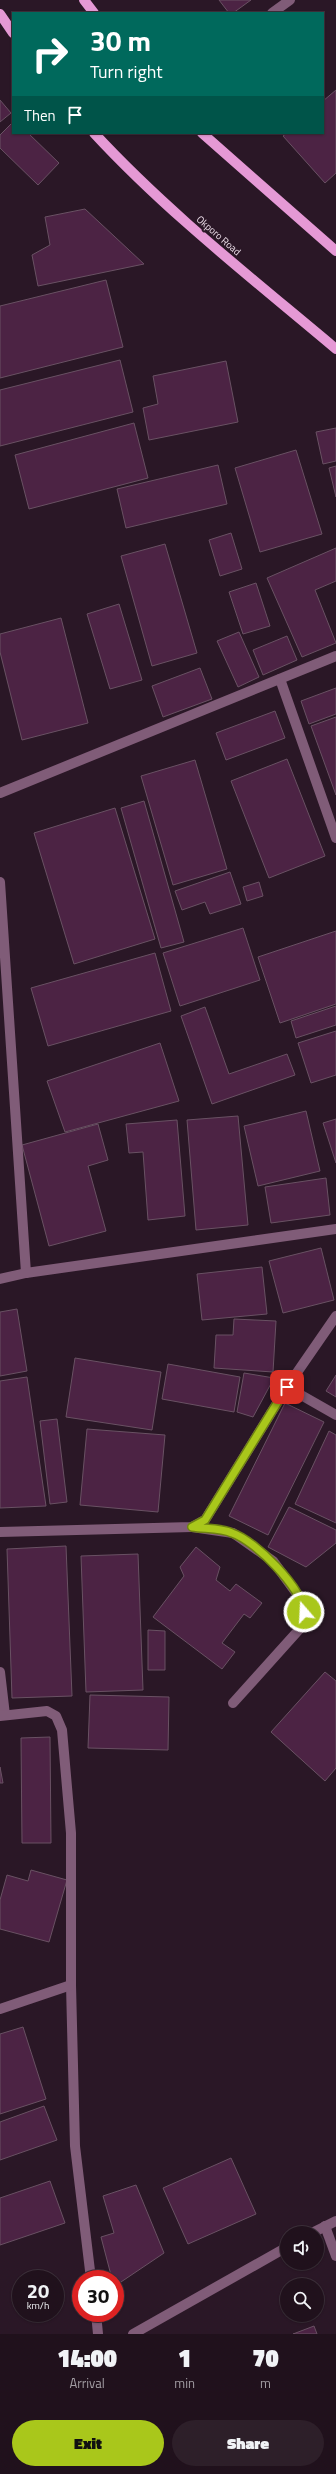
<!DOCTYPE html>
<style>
body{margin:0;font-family:"Titillium Web",sans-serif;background:#2d1f29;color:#f1f3f6;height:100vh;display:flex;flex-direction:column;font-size:15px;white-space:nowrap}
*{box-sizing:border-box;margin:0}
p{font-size:13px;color:#a29da3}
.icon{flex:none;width:22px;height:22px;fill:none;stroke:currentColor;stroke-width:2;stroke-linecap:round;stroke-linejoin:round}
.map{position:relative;height:2334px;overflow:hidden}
.details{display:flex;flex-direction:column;background:#20111c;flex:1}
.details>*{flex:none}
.banner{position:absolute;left:12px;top:12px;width:312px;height:122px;border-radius:0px;box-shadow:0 1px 3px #0004,0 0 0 1px #3d313b;background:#00695c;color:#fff;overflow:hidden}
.tools{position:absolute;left:280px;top:2226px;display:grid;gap:8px}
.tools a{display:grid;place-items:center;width:44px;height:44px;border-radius:50%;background:#20111c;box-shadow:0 1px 3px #0004,0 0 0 1px #3d313b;font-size:20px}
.speed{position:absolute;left:12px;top:2270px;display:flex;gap:8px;font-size:20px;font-weight:700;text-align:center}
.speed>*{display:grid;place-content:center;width:52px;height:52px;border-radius:50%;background:#20111c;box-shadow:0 1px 3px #0004,0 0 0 1px #3d313b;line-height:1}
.speed small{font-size:10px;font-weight:400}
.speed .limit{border:6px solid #d22;background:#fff;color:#111}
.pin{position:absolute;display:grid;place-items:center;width:34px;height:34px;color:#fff;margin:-17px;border-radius:8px;box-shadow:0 2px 6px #0006}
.me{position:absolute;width:44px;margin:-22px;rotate:341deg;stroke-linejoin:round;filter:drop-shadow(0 0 3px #0008)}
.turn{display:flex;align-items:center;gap:14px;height:84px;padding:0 12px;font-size:18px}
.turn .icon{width:52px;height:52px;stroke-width:2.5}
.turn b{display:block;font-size:28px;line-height:34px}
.then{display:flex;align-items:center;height:38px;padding:0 12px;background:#0003;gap:8px;font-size:15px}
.eta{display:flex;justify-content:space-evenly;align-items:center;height:68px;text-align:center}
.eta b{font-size:24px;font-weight:800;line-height:28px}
.action{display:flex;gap:8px;margin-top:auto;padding:8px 12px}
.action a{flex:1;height:46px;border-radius:24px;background:#a9c71b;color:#111;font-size:16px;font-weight:800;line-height:46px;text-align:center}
.action a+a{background:#2d1f29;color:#f1f3f6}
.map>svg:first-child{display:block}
.building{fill:#4c2344;stroke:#695163}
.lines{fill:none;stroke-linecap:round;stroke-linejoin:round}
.minor{stroke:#805c78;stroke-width:10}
.major{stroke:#e599d5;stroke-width:10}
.route-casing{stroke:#6e8112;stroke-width:10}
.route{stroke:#a9c71b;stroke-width:7}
.labels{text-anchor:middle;stroke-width:4;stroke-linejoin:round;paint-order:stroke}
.street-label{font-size:10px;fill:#ecdee9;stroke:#2a1726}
</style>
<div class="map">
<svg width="336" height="2334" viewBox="0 0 336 2334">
<rect width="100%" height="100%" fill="#2a1726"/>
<g class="building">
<path d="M219 0H251L233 13H229Z"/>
<path d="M336 90V173L325 183 283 136 287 133H323V101Z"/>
<path d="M0 100 11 113 0 122Z"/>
<path d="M13 122V133H28L59 163 38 185 0 148V135Z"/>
<path d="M85 209 144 264 38 286 32 255 50 245 45 217Z"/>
<path d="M106 280 123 347 0 378V306Z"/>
<path d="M120 360 133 412 0 446V390Z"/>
<path d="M226 361 238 422 149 440 143 408 158 404 153 376Z"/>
<path d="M134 423 148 478 29 509 15 455Z"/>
<path d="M336 428V461L323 464 316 432Z"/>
<path d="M296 450 322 534 260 552 235 468Z"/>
<path d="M218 465 227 504 126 528 117 489Z"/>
<path d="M336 466V497L329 468Z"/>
<path d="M231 533 242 569 220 576 209 540Z"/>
<path d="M165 544 197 653 152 666 121 556Z"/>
<path d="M336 548V581L315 590 336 643 302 657 267 578Z"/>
<path d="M256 583 270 626 243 634 229 592Z"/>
<path d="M119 604 142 680 110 689 87 614Z"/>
<path d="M61 618 88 723 22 740 0 652V634Z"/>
<path d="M239 632 259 677 238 687 217 641Z"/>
<path d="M287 636 297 660 263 675 253 650Z"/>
<path d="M200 668 212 699 163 717 152 686Z"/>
<path d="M336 688V714L309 724 301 701Z"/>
<path d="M275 711 285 738 226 760 216 733Z"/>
<path d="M336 717V795L311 726Z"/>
<path d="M287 759 325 856 269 878 231 781Z"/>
<path d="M195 760 227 869 173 885 141 776Z"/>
<path d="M144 801 184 942 161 948 121 808Z"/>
<path d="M115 808 155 939 74 964 34 833Z"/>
<path d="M230 872 241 904 210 914 205 902 182 910 175 891Z"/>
<path d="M259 882 263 896 247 901 243 887Z"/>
<path d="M243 928 260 980 180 1006 163 953Z"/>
<path d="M336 931V1004L280 1023 258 957Z"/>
<path d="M155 953 171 1011 48 1046 31 988Z"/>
<path d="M336 1006V1025L296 1038 291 1021Z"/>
<path d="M205 1007 229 1074 287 1054 295 1075 212 1104 181 1016Z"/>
<path d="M336 1031V1075L311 1083 298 1043Z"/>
<path d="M160 1043 179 1101 65 1132 47 1081Z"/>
<path d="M306 1111 320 1171 258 1186 244 1126Z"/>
<path d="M238 1116 248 1225 196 1230 187 1120Z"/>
<path d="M336 1119V1163L323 1123Z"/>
<path d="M177 1120 185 1216 148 1220 143 1152 129 1153 126 1124Z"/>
<path d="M98 1124 108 1160 88 1166 106 1231 49 1246 22 1145Z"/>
<path d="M326 1178 330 1215 271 1223 265 1187Z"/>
<path d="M321 1248 334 1300 283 1313 269 1261Z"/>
<path d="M262 1267 267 1314 202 1320 197 1274Z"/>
<path d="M17 1309 27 1371 0 1376V1312Z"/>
<path d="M234 1319 276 1321 273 1372 214 1368 216 1335H233Z"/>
<path d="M75 1358 161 1372 152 1430 66 1417Z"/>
<path d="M168 1364 240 1377 234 1412 162 1399Z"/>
<path d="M244 1373 274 1378 253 1417 237 1412Z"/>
<path d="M336 1375V1397L326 1391Z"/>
<path d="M27 1377 46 1506 0 1508V1381Z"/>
<path d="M285 1403 324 1422 268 1535 229 1516Z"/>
<path d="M57 1419 67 1502 50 1504 40 1421Z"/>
<path d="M87 1429 165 1435 158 1512 80 1505Z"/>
<path d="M329 1431 336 1435V1523L295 1504Z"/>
<path d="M289 1507 336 1530V1543L306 1567 268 1547Z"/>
<path d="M66 1546 72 1696 12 1698 7 1549Z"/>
<path d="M196 1547 220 1567 216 1580 230 1591 236 1584 262 1603 250 1618 244 1614 222 1643 235 1652 222 1669 153 1617 184 1576 180 1567Z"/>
<path d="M138 1554 143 1690 86 1692 81 1556Z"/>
<path d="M148 1630 165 1631V1670H148Z"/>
<path d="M325 1672 336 1681V1768L325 1781 271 1732Z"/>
<path d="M90 1695 169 1697 168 1750 88 1748Z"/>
<path d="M50 1737 51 1843H22L21 1738Z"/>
<path d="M0 1767 3 1783H0Z"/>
<path d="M31 1870 67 1880 49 1942 0 1929V1900L7 1875 28 1881Z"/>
<path d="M23 2027 46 2099 0 2114V2034Z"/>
<path d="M44 2106 57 2140 0 2160V2122Z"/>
<path d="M231 2158 256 2214 188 2244 163 2188Z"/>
<path d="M50 2181 65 2223 0 2245V2198Z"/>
<path d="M136 2185 164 2253 115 2286V2279H112L101 2237 114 2233 103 2196Z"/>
<path d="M314 2326 317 2334H293Z"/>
</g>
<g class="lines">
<g class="minor">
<path d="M272 13 290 0"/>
<path d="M280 679 336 838"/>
<path d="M0 793 336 656"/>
<path d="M0 882 26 1273"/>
<path d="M0 1279 26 1273 336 1229"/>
<path d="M287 1387 336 1415"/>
<path d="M192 1527 233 1533 273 1561 303 1602 305 1623 233 1703"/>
<path d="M0 1532 192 1527 205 1520 287 1387 336 1316"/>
<path d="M0 1672 5 1715"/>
<path d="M0 1716 47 1711 56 1716 62 1730 71 1833V1985L75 2146 91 2279"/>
<path d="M0 2009 71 1985"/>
<path d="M325 2226 336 2256"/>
<path d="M312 2233 336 2221"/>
<path d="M96 2313 98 2334"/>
<path d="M133 2334 287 2247"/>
</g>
<g class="major">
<path d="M84 0 94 13"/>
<path d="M0 14 13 33"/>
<path d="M94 133C167 212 253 279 336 349"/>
<path d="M202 133 336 251"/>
</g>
</g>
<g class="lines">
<defs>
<path id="route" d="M287 1387 205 1520 192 1527C205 1529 221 1528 232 1533 256 1541 302 1588 304 1612"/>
</defs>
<use href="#route" class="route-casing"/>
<use href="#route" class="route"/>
</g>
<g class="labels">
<g class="street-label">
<text transform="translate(219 235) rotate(41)" y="4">Okporo Road</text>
</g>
</g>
</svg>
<div class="tools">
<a><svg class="icon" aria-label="sound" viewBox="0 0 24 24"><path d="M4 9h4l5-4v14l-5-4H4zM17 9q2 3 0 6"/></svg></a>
<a><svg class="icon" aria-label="search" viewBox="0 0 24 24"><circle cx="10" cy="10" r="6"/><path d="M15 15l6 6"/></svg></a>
</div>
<div class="speed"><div>20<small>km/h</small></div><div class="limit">30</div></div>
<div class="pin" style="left:287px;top:1387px;background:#d93025"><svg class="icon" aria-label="arrive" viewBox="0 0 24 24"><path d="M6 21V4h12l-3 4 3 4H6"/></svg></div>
<svg class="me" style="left:304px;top:1612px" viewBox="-20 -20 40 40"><circle r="17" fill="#a9c71b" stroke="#fff" stroke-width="3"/><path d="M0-11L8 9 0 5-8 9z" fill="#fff"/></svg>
<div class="banner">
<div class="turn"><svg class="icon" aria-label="right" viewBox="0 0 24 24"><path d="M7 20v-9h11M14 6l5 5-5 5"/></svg><div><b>30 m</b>Turn right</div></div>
<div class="then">Then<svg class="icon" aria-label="arrive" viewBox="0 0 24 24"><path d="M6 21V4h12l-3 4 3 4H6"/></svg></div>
</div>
</div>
<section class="details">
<div class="eta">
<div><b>14:00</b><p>Arrival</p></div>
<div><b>1</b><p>min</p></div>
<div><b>70</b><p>m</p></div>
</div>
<div class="action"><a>Exit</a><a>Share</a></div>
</section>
